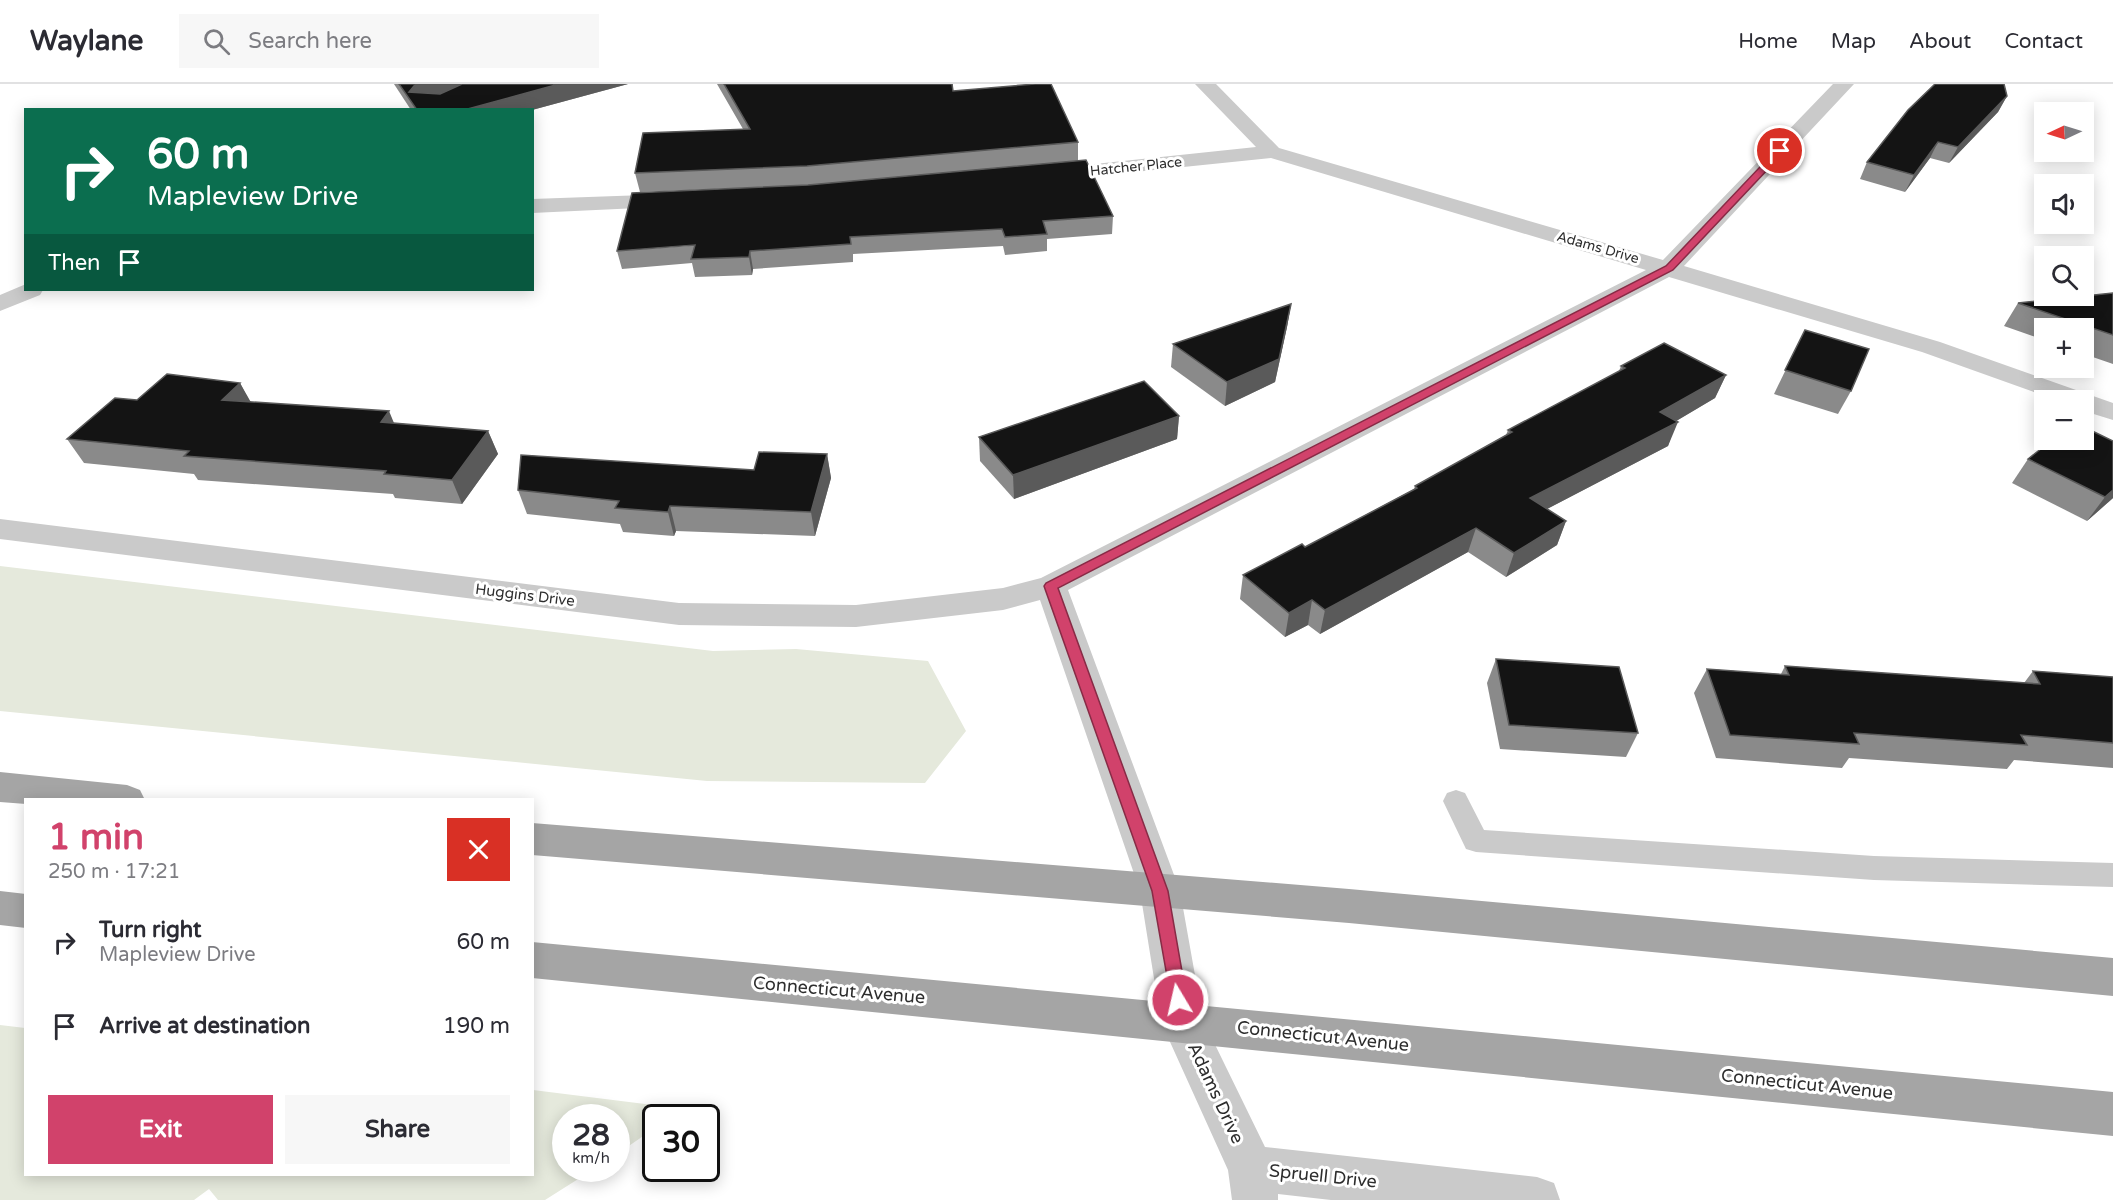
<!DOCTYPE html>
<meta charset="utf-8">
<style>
body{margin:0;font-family:"Varela Round",sans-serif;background:#f7f7f7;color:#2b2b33;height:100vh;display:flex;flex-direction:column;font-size:22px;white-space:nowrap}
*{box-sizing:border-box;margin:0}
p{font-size:20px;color:#7c7c81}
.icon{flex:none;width:33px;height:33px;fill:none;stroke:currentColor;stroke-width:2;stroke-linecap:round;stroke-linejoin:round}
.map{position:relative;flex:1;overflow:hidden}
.sheet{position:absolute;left:24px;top:714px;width:510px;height:378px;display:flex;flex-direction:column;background:#fff;border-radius:0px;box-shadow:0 3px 15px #0003}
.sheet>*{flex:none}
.banner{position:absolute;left:24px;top:24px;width:510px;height:183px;border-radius:0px;box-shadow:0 3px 15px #0003;background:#0b6e4f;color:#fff;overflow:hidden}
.needle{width:39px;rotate:266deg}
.tools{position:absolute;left:2034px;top:18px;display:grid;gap:12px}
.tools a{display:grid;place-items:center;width:60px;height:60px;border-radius:0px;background:#fff;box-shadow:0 3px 15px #0003;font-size:30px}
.speed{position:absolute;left:552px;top:1020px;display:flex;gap:12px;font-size:30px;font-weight:700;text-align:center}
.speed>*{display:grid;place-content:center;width:78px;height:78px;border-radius:50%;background:#fff;box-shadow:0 3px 15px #0003;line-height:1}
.speed small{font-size:15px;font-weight:400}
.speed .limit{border:3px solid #111;border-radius:9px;background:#fff;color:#111}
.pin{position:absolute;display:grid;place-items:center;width:51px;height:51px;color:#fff;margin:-26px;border:3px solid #fff;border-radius:50%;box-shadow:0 2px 6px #0007}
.me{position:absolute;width:66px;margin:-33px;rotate:351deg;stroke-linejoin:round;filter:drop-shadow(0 0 4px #0008)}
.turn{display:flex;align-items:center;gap:21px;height:126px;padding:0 24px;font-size:27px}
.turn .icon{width:78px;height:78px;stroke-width:2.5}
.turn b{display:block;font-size:42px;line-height:51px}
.then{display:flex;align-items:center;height:57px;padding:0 24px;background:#0003;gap:12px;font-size:22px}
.round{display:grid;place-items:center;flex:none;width:63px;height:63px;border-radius:0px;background:#f7f7f7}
.headline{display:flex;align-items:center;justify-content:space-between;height:102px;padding:0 24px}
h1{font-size:36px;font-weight:800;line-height:45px;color:#d1426b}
.button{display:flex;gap:12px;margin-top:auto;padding:12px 24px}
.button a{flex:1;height:69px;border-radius:0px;background:#d1426b;color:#fff;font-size:24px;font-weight:800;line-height:69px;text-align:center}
.button a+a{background:#f7f7f7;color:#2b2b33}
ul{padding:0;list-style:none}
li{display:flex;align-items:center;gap:18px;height:84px;padding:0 24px}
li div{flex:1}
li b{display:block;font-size:22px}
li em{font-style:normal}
header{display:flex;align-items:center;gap:36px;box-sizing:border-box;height:84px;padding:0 30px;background:#fff;border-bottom:2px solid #e1e1e2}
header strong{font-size:28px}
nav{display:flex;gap:33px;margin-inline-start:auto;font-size:21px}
.search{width:420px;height:54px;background:#f7f7f7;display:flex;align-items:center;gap:15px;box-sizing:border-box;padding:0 21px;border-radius:0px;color:#7c7c81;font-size:22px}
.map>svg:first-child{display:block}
.green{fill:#e5e9dc}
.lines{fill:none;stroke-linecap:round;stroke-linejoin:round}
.lane{fill:#cacaca;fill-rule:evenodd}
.street{fill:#cacaca;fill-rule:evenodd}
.primary{fill:#a5a5a5;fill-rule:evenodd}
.wall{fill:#8a8a8a}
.shaded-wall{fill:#5a5a5a}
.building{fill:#141414;stroke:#5a5a5a;stroke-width:1.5}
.route{fill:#d1426b;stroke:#882b46;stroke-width:1.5}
.labels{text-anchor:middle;stroke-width:6;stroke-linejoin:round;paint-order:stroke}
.far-street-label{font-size:14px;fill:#2d2d2d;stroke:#fff}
.street-label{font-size:15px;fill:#2d2d2d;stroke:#fff}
.near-street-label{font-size:18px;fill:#2d2d2d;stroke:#fff}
</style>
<header>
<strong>Waylane</strong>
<div class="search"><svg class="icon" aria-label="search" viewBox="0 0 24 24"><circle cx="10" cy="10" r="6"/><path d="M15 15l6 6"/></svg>Search here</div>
<nav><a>Home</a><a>Map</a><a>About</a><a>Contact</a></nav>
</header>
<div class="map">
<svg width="2113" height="1116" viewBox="0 0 2113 1116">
<rect width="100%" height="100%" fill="#fff"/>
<g class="green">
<path d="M0 482 713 567 796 565 928 577 966 647 925 699 707 697 0 627Z"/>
<path d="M0 941 25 944 26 1090H532L533 1006 685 1025 672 1033 656 1034 655 1044 617 1070 616 1034H566V1084L594 1085 545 1116H218L209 1105 194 1116H0Z"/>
</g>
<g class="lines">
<path class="lane" d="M1456 706 1465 709 1484 746 1874 772 2113 779V803L1874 796 1476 768 1466 765 1443 717 1447 709Z"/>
<g class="street">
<path d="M1195 0H1216L1279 64 1663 176 1833 0H1854L1684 182 1940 258 2113 319V336L2084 327V316H2056L1922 268 1669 193 1068 506 1180 807 1203 936 1265 1063 1537 1093 1554 1099 1560 1116H1331L1278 1110V1116H1232L1228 1086 1161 938 1140 807 1040 516 1003 526 856 543 679 541 0 455V435L679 519 856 521 1003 504 1041 494 1646 186 1271 74 1047 97 1039 96 1036 91 1039 86 1047 85 1256 63Z"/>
<path d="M673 110 681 112 684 117 681 122 532 129V115Z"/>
<path d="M26 200V206H43L40 211 0 227V211Z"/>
</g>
<g class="primary">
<path d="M0 688 127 701 140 706 145 716H26V720L0 718Z"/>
<path d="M532 739 1349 805 2113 874V912L1349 839 532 771Z"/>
<path d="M0 807 26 810V844L0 841Z"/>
<path d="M532 858 2113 1008V1052L532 894Z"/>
</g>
</g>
<g class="wall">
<path d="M394 0H628L532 26H411Z"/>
<path d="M717 0H953V7L1078 58V77L810 101 640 108 635 89 743 45Z"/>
<path d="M2007 12 1998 28 1949 79 1930 74 1905 108 1860 95 1867 78Z"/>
<path d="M1113 132 1112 150 1047 155V167L1005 171 1003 162 853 170V178L753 185 752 191 695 193 692 179 622 185 617 167Z"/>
<path d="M2113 209V280L2084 270V244H2044V256L2004 242 2018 219Z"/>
<path d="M1291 220 1287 243 1275 298 1225 322 1171 283 1173 260Z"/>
<path d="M1805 246 1851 307 1838 330 1774 310Z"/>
<path d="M1621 282 1726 291 1715 314 1676 337 1668 362 1547 425 1566 437 1557 461 1506 493 1468 468 1320 550 1308 541 1285 553 1240 515 1243 491 1305 463 1414 405 1415 402 1506 351 1508 346 1619 287Z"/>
<path d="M240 299 250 318 394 339 488 347 498 370 462 420 395 414 393 410 198 396 194 390 84 379 67 355 137 316Z"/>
<path d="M1179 332 1177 355 1014 415 980 377 979 353Z"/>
<path d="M827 370 831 394 815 452 676 447 674 452 623 448 620 440 527 430 518 406 754 386Z"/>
<path d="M2028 375 2113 414 2087 437 2012 399Z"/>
<path d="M1496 575 1638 649 1626 673 1500 665 1487 599Z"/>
<path d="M1785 582 2024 599 2033 587 2113 593V684L2014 676 2007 685 1849 674 1842 684 1716 674 1694 609 1707 585 1781 590Z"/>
</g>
<g class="shaded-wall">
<path d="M419 0H463L420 20 409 8 414 2Z"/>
<path d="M559 0H628L532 26H464Z"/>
<path d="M2007 12 1998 28 1949 79 1958 63Z"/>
<path d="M1938 58 1930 74 1905 108 1914 91Z"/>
<path d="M750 167 753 185 752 191 749 173Z"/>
<path d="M1291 220 1287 243 1275 298 1225 322 1227 298Z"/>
<path d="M1726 291 1715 314 1651 352 1660 328Z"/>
<path d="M240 299 253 322 222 316Z"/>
<path d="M389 327 399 351 381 338Z"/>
<path d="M1179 332 1177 355 1014 415 1013 391Z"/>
<path d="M1678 338 1668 362 1522 438 1530 414Z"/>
<path d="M488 347 498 370 462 420 452 396Z"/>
<path d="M827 370 831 394 815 452 811 428Z"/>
<path d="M2113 406V414L2087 437 2105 413Z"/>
<path d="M670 422 676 447 674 452 668 428Z"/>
<path d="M1566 437 1557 461 1506 493 1514 469Z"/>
<path d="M1476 444 1468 468 1320 550 1325 526Z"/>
<path d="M1312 516 1308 541 1285 553 1289 529Z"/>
</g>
<g class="building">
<path d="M399 0H419L414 2 409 8 440 10 462 0H559L464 26H417Z"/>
<path d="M724 0H952L953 7 1035 0H1051L1078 58 807 82 635 89 643 49 750 45Z"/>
<path d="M1935 0H2004L2007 12 1958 63 1938 58 1914 91 1867 78 1908 26Z"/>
<path d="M1086 76 1113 132 1043 137 1047 150 1005 153 1002 145 850 153 851 160 750 167 749 173 691 175 695 161 617 167 632 109 808 101Z"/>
<path d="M2113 209V251L2018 219Z"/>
<path d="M1291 220 1279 275 1227 298 1173 260Z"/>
<path d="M1805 246 1869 265 1851 307 1785 286Z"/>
<path d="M1664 259 1726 291 1660 328 1678 338 1530 414 1566 437 1514 469 1476 444 1325 526 1312 516 1289 529 1243 491 1302 460 1305 463 1417 404 1415 402 1512 348 1508 346 1625 284 1621 282Z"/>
<path d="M167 290 240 299 222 316 389 327 381 338 488 347 452 396 384 390 386 387 184 372 189 367 67 355 115 314 137 316Z"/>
<path d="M1144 297 1179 332 1013 391 979 353Z"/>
<path d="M2084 343 2113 357V406L2105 413 2028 375 2052 356H2084Z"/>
<path d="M759 368 827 370 811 428 670 422 668 428 615 424 619 417 518 406 521 371 754 386Z"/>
<path d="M1496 575 1619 583 1638 649 1509 641Z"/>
<path d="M1785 582 2040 600 2033 587 2113 593V659L2021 651 2027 661 1854 649 1859 660 1730 651 1707 585 1789 591Z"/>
</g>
<path class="route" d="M1777 65 1785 67 1673 186 1058 504 1168 807 1187 916 1185 921 1178 924 1172 921 1152 807 1044 502 1046 499 1666 182Z"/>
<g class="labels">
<g class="far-street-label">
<text transform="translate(1136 82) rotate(-6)" y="5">Hatcher Place</text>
<text transform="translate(1598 163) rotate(16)" y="5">Adams Drive</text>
</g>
<g class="street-label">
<text transform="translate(525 511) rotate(7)" y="5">Huggins Drive</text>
</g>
<g class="near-street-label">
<text transform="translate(839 906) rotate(5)" y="6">Connecticut Avenue</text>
<text transform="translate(1323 952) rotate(6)" y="6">Connecticut Avenue</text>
<text transform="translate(1807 1000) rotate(6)" y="6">Connecticut Avenue</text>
<text transform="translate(1216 1009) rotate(65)" y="6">Adams Drive</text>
<text transform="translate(1323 1092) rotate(6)" y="6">Spruell Drive</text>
</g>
</g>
</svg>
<div class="tools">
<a><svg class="needle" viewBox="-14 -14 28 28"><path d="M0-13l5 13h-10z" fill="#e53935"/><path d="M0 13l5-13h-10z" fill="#7c7c81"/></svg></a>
<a><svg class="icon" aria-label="sound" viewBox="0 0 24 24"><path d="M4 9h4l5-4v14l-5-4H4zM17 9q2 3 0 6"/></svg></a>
<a><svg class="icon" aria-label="search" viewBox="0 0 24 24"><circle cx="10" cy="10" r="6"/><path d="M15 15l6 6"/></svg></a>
<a>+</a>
<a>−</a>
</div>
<div class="speed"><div>28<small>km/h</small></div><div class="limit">30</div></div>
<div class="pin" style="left:1780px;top:67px;background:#d93025"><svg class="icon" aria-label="arrive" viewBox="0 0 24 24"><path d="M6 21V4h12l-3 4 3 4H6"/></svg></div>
<svg class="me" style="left:1178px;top:916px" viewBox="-20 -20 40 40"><circle r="17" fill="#d1426b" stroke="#fff" stroke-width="3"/><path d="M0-11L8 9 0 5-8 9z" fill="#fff"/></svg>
<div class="banner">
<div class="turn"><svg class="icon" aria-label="right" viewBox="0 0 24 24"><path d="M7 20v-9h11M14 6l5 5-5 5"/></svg><div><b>60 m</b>Mapleview Drive</div></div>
<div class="then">Then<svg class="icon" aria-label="arrive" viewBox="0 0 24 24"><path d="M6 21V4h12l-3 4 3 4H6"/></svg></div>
</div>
<section class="sheet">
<div class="headline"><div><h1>1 min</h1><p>250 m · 17:21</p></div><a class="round" style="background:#d93025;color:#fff"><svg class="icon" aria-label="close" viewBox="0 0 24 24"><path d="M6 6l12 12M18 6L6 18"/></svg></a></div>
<ul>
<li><svg class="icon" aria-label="right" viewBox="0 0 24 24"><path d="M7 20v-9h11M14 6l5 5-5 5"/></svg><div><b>Turn right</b><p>Mapleview Drive</p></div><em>60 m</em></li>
<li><svg class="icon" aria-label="arrive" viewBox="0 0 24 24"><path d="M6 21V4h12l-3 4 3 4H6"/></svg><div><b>Arrive at destination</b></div><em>190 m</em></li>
</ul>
<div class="button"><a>Exit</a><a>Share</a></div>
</section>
</div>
